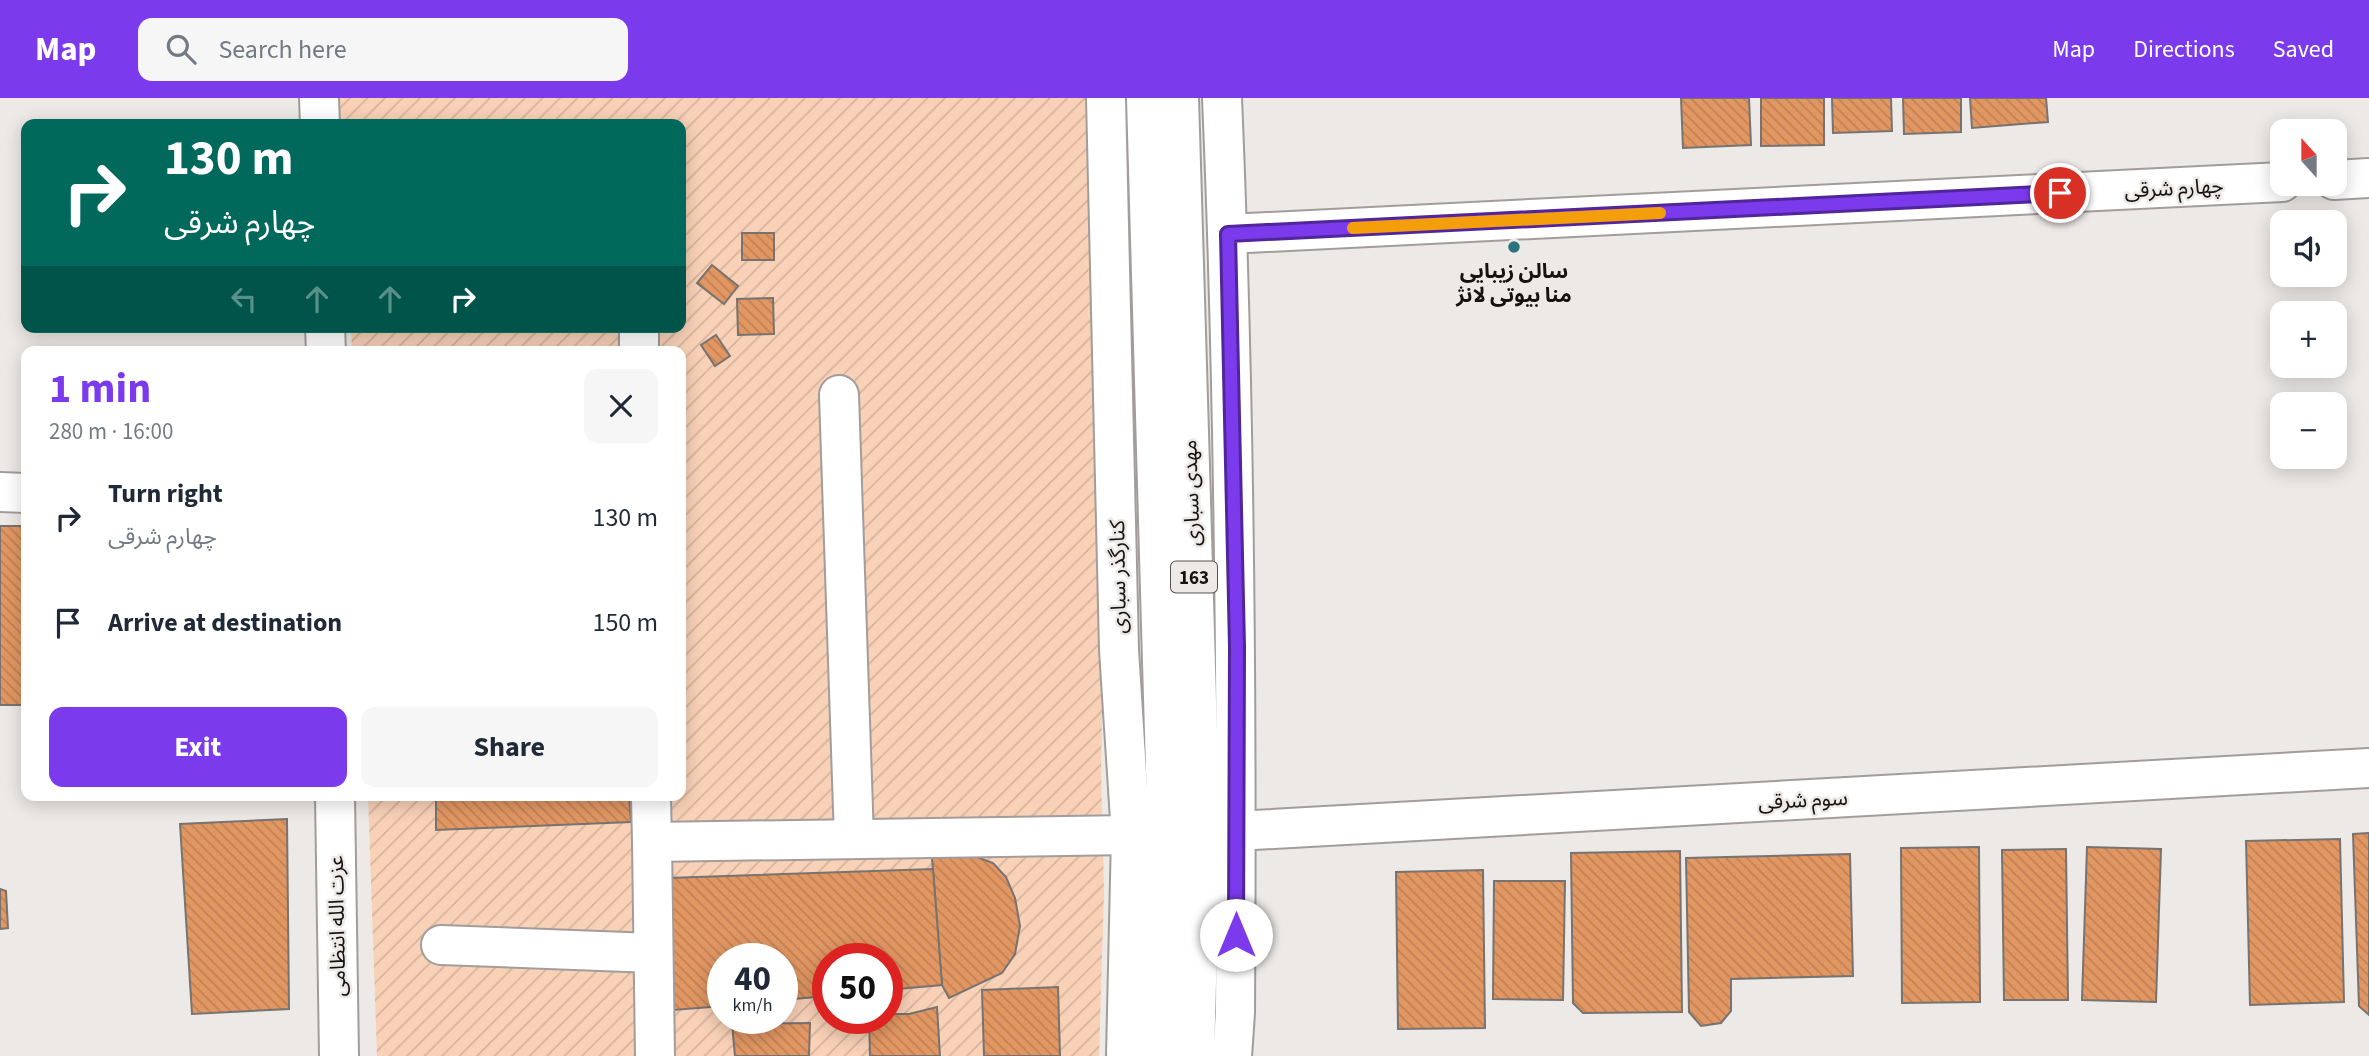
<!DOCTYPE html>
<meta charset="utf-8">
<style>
body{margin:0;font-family:"Source Sans 3","Noto Sans Arabic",sans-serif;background:#f6f6f7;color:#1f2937;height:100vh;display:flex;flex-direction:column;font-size:26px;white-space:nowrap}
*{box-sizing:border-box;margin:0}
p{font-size:23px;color:#747a83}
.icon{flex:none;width:38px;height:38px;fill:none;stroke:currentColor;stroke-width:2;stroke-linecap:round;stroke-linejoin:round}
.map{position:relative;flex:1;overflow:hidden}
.side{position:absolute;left:21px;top:248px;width:665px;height:455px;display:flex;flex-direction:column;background:#fff;border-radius:14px;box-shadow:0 4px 18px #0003}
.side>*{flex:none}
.hud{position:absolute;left:21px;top:21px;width:665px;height:214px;border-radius:14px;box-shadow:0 4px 18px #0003;background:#00695c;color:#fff;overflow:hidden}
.needle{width:46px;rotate:339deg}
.controls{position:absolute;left:2270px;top:21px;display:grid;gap:14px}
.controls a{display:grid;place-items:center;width:77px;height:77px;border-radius:14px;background:#fff;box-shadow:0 4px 18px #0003;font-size:35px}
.speed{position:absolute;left:707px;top:845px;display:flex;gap:14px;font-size:35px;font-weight:700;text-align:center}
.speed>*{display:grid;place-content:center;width:91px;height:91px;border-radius:50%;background:#fff;box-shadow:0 4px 18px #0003;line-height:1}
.speed small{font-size:18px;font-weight:400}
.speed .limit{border:10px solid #d22;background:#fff;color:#111}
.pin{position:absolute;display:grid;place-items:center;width:60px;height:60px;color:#fff;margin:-30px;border:4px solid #fff;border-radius:50%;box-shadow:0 2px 7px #0007}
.me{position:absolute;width:77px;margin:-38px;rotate:0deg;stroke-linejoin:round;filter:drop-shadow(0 0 5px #0008)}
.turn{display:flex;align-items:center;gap:24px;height:147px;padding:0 28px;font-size:32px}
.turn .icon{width:91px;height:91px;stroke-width:2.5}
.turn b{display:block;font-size:49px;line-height:60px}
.lanes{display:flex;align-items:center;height:66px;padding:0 28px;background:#0003;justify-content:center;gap:35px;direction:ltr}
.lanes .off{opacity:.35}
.round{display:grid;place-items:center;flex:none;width:74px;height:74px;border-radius:14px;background:#f6f6f7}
.head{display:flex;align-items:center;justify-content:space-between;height:119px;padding:0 28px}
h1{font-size:42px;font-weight:700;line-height:52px;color:#7c3aed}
.action{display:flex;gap:14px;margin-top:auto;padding:14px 28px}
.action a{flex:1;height:80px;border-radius:14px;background:#7c3aed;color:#fff;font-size:28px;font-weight:700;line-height:80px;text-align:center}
.action a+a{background:#f6f6f7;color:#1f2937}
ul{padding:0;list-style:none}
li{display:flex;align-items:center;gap:21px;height:105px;padding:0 28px}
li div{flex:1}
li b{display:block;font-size:26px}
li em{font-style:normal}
header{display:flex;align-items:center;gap:42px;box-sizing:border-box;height:98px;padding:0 35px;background:#7c3aed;color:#fff}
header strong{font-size:33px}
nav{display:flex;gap:38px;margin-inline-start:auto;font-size:24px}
.search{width:490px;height:63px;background:#f6f6f7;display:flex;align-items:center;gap:18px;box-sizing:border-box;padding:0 24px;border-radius:14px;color:#747a83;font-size:26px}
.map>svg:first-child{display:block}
.garden{fill:url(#garden-furrows);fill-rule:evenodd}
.building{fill:url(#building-back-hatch);stroke:#777370;stroke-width:2}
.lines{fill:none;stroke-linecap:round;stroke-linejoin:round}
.minor-casing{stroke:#a29d9a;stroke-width:42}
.major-casing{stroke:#a29d9a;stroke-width:42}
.minor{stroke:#fff;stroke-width:38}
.major{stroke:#fff;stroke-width:38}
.route-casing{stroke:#51269a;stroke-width:18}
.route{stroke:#7c3aed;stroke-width:12}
.slow{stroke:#f59e0b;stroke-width:12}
.poi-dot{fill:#2b747b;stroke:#ede9e6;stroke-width:2.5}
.labels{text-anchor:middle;stroke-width:5;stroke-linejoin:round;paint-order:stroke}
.shield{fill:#ede9e6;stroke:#565352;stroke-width:2}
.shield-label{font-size:19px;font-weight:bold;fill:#151312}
.street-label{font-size:21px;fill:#151312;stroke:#ede9e6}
.poi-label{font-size:21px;font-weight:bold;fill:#151312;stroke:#ede9e6}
</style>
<header>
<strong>Map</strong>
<div class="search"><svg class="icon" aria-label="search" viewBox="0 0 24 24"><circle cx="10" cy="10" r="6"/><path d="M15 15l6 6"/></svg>Search here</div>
<nav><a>Map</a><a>Directions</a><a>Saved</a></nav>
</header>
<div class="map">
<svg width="2369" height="958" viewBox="0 0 2369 958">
<defs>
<pattern id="garden-furrows" width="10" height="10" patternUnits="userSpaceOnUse" patternTransform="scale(1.75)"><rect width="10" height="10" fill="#f9d1b7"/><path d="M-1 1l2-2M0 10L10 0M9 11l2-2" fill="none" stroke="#d5b39c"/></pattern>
<pattern id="building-back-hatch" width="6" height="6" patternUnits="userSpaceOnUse" patternTransform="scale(1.75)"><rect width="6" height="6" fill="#e29763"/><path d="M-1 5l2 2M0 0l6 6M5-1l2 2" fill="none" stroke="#c18155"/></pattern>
</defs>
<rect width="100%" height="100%" fill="#ede9e6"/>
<path class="garden" d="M339 0H1089L1105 462 1101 672 1104 795 1099 958H377L368 698H681V254H352L351 229H681V26H340ZM723 861H782V920H723ZM828 861H887V920H828Z"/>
<g class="building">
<path d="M1681 0H1749L1751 47 1683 50Z"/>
<path d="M1761 0H1824V47L1761 48Z"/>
<path d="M1832 0H1891L1892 33 1833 35Z"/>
<path d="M1903 0H1961V34L1904 36Z"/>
<path d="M1970 0H2046L2048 24 1972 30Z"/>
<rect x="742" y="135" width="32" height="27"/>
<path d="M712 167 738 188 724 206 697 185Z"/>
<path d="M773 200 774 236 738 237 737 201Z"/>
<path d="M716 237 730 258 715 268 701 247Z"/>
<rect x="0" y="428" width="26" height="179"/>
<path d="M436 698H629L631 724 436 732Z"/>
<path d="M287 721 289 911 192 916 180 726Z"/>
<path d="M2369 735V917L2359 908 2353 736Z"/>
<path d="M2340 741 2344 904 2250 907 2246 743Z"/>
<path d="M1979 749 1980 904 1902 905 1901 750Z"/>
<path d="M2087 749 2161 751 2156 904 2082 902Z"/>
<path d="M2066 751 2068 902H2004L2002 752Z"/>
<path d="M1680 753 1682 914 1583 915 1573 905 1571 755Z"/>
<path d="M1850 756 1853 878 1731 881V913L1721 925 1701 928 1689 914 1686 760Z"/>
<path d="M974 758 993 765 1006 779 1015 800 1020 828 1015 856 1002 875 949 900 942 887 932 760Z"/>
<path d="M933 771 942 887 887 892V861H828V898L782 902V861H723V908L673 912 668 780Z"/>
<path d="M1483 772 1485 930 1398 931 1396 774Z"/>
<path d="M1494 783H1565L1563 902 1493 901Z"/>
<path d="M0 791 6 793 8 830 0 831Z"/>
<path d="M1058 889 1060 958H984L982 892Z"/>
<path d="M937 909 940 958H870L869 920H887V916H909Z"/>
<path d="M810 925 809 958H735L732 926Z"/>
</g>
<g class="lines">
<defs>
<g id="minor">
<path d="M319 0 320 26"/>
<path d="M2334 82 2369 80"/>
<path d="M1228 136 2282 84"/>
<path d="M325 229 326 254"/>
<path d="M639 229V254"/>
<path d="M839 297 854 741"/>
<path d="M0 394 26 395"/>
<path d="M335 698 339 958"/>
<path d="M651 698 652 744 1131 737"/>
<path d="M1236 733 2369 670"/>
<path d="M652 744 655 958"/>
<path d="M441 847 653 855"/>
</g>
<g id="major">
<path d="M1106 0 1119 552 1131 737 1126 958"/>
<path d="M1146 0 1167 740 1162 958"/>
<path d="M1179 0 1201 736 1195 958"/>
<path d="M1222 0C1235 305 1237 610 1235 915L1232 958"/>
</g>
</defs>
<use href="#minor" class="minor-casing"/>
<use href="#major" class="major-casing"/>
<use href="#minor" class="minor"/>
<use href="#major" class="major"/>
</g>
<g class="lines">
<defs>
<path id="route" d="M1236 837 1237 549 1228 136 2060 95"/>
</defs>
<use href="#route" class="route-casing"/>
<use href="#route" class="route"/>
<path class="slow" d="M1353 130 1660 115"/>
</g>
<circle class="poi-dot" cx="1514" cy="149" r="7"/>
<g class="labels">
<rect class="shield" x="1171" y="463.5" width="46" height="31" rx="5"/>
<g class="shield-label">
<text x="1194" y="486">163</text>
</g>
<g class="street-label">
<text transform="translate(2174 90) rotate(-3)" y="7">چهارم شرقی</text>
<text transform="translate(1191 395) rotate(-92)" y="7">مهدی سباری</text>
<text transform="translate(1118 479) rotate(-91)" y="7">کنارگذر سباری</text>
<text transform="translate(1803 702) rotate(-3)" y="7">سوم شرقی</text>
<text transform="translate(337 828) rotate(-91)" y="7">عزت الله انتظامی</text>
</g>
<g class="poi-label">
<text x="1514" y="180">سالن زیبایی<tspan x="1514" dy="24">منا بیوتی لانژ</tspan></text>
</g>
</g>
</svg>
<div class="controls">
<a><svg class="needle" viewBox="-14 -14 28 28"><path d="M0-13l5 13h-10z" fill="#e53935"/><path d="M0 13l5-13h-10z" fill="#747a83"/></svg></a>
<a><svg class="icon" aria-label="sound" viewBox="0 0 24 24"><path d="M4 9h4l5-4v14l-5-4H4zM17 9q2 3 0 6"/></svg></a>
<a>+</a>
<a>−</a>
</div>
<div class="speed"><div>40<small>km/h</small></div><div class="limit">50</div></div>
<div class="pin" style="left:2060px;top:95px;background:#d93025"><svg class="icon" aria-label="arrive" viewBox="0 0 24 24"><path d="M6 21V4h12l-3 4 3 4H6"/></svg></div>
<svg class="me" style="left:1236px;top:837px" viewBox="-20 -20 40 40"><circle r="19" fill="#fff"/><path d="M0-13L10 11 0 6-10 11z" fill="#7c3aed"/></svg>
<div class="hud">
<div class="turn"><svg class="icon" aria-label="right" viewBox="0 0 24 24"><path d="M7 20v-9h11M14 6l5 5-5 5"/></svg><div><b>130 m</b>چهارم شرقی</div></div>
<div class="lanes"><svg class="icon off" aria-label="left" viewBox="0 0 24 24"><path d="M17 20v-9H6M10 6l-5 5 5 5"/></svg><svg class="icon off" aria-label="ahead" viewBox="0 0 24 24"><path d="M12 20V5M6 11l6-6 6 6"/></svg><svg class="icon off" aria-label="ahead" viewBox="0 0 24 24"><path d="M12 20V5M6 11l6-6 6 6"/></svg><svg class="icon" aria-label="right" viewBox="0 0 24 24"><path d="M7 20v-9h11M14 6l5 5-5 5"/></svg></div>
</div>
<section class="side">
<div class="head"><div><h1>1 min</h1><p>280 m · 16:00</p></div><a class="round"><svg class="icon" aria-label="close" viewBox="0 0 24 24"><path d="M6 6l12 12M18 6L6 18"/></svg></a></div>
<ul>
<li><svg class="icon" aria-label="right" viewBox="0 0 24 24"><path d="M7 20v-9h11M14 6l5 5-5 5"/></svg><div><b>Turn right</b><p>چهارم شرقی</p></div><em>130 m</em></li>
<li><svg class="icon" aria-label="arrive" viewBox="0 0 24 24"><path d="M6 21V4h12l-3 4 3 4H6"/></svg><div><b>Arrive at destination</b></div><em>150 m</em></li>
</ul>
<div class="action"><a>Exit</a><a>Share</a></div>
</section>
</div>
